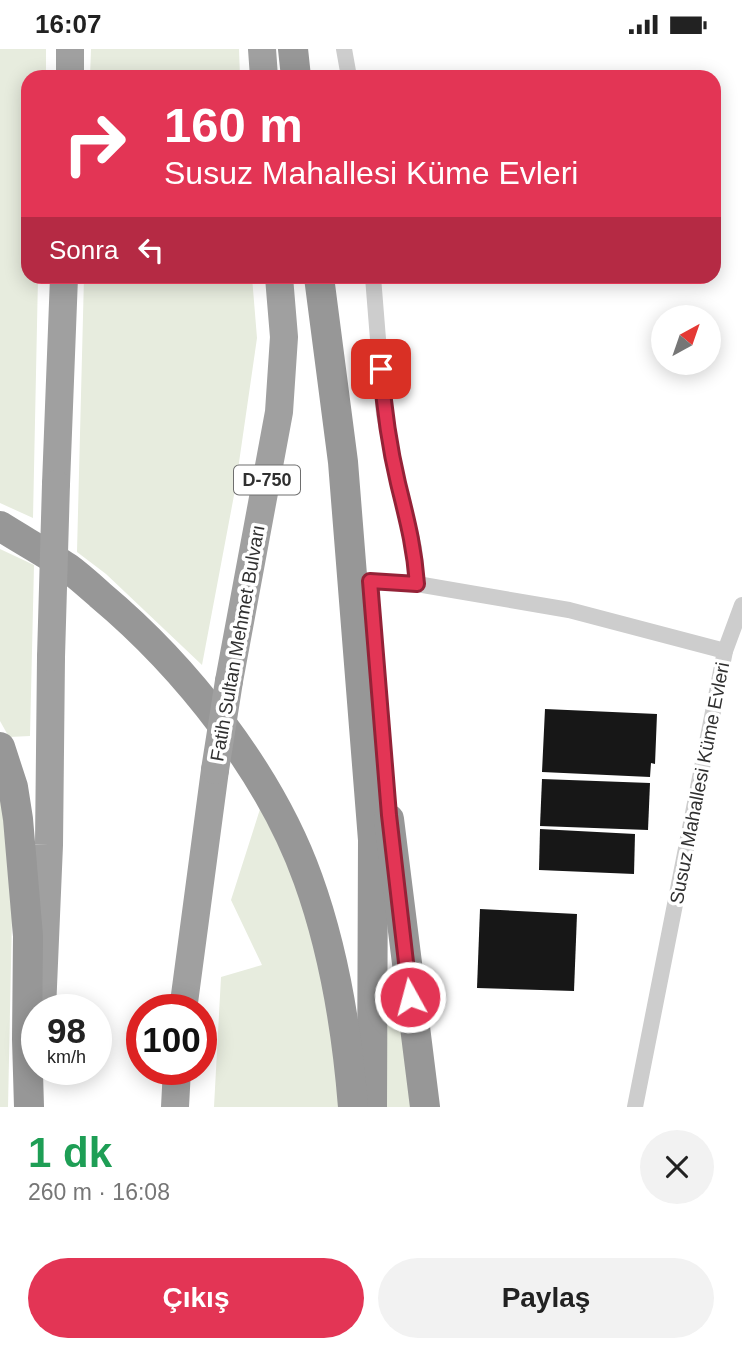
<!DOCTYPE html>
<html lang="tr">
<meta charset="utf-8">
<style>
body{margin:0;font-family:Arial,sans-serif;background:#f2f2f2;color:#222;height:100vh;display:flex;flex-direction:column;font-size:26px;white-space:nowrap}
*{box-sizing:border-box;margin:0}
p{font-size:23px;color:#767676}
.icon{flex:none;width:38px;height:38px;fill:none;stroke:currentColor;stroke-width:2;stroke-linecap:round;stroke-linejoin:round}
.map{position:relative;height:1058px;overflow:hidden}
.panel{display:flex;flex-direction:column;background:#fff;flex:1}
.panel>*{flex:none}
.top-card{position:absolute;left:21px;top:21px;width:700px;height:214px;border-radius:21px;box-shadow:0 4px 18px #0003;background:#e33555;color:#fff;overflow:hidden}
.needle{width:46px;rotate:40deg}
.tools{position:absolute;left:651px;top:256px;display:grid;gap:14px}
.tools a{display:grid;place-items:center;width:70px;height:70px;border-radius:50%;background:#fff;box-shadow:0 4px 18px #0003;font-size:35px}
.speed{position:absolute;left:21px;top:945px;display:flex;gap:14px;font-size:35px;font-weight:700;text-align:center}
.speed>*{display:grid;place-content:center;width:91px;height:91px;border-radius:50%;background:#fff;box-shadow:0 4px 18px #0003;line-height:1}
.speed small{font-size:18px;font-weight:400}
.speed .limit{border:10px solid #d22;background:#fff;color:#111}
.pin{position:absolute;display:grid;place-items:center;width:60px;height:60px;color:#fff;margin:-30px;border-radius:14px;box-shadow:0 4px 10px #0006}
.me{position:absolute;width:77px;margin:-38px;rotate:353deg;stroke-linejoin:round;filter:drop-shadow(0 0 5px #0008)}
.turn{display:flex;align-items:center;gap:24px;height:147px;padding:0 28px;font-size:32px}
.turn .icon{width:91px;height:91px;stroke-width:2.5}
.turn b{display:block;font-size:49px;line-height:60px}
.then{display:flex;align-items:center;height:66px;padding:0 28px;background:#0003;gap:14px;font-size:26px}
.round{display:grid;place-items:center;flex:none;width:74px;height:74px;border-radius:37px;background:#f2f2f2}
.head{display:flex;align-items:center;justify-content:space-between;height:119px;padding:0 28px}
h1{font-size:42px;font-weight:700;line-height:52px;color:#1e9e55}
.button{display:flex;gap:14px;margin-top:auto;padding:14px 28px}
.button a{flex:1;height:80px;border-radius:42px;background:#e33555;color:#fff;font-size:28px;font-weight:700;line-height:80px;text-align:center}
.button a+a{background:#f2f2f2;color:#222}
.status{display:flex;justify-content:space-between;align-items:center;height:49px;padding:0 35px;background:#fff;direction:ltr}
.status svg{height:19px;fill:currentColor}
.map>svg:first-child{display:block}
.green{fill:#e7ecde}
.building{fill:#171717}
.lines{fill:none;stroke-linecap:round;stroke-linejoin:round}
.minor{stroke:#cdcdcd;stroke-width:16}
.trunk{stroke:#a0a0a0;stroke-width:28}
.motorway{stroke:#979797;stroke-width:30}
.trunk-bridge{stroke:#a0a0a0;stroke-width:28}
.route-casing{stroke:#942237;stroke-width:18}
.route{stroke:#e33555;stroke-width:12}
.labels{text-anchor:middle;stroke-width:7;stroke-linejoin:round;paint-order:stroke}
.shield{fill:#fff;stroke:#6e6e6e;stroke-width:2}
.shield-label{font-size:18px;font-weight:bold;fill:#303030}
.street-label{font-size:19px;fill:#303030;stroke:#fff}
</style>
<div class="status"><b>16:07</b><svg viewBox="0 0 49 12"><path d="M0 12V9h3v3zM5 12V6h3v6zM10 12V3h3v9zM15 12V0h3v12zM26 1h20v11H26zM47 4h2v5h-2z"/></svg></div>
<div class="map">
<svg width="742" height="1058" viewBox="0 0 742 1058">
<rect width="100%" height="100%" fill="#fff"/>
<g class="green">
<path d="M0 0H46V28H28V228H38L33 469 0 454Z"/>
<path d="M91 0H239L240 28H90Z"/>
<path d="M84 228H252L257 289 235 441 202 616 106 525 77 503Z"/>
<path d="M0 500 34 516 30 687 9 688 0 672Z"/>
<path d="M0 727 12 868 8 1058H0Z"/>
<path d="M261 757 303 852 327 938 340 1058H214L221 928 262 916 231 851Z"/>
<path d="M400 947 413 1058H385L388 950Z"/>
</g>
<g class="building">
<path d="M545 660 657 665 655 715 651 714 650 728 542 723Z"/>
<path d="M542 730 650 734 648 781 540 777Z"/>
<path d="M540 780 635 785 634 825 539 821Z"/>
<path d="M480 860 577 865 574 942 477 939Z"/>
</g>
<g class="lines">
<g class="minor">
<path d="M344 0 349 28"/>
<path d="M373 228 384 365 398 435 414 499 417 535"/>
<path d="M370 532 417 535 569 561 725 602 635 1058"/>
<path d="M725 602 742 556"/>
</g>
<g class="trunk">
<path d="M262 0 264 28"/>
<path d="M70 28V0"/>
<path d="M56 435 64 228"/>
<path d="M229 632 279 363 284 288 279 228"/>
<path d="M42 961 49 796 51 608"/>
<path d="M183 961 215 721"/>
<path d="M175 1058 177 1020"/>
</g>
<g class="motorway">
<path d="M293 0 296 28"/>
<path d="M319 228 343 413 373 791 372 1058"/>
<path d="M0 477C22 491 46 504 68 519 79 527 90 537 100 546 186 618 270 724 308 830 334 902 347 982 353 1058"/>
<path d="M0 698 13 738 18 770 28 887 27 990 29 1058"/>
<path d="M389 770 425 1058"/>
</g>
<g class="trunk-bridge">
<path d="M51 608 56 435"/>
<path d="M215 721 229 632"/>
</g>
</g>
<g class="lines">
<defs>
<path id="route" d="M381 320C384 359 389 396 398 434 407 471 414 496 417 535L370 532 389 766 410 948"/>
</defs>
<use href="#route" class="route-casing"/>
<use href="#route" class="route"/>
</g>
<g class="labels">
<rect class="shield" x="234" y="416.5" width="66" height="29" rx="5"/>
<g class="shield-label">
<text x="267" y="437">D-750</text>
</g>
<g class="street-label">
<text transform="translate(237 594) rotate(-80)" y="7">Fatih Sultan Mehmet Bulvarı</text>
<text transform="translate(699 734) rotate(-79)" y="7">Susuz Mahallesi Küme Evleri</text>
</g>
</g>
</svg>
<div class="tools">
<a><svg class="needle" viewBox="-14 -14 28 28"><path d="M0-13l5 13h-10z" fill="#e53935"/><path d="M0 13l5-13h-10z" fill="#767676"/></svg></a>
</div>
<div class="speed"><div>98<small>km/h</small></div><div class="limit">100</div></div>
<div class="pin" style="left:381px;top:320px;background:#d93025"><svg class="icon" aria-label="arrive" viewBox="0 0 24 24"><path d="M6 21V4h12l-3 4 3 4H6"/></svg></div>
<svg class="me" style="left:410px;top:948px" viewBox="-20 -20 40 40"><circle r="17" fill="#e33555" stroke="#fff" stroke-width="3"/><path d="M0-11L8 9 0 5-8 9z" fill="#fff"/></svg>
<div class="top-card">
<div class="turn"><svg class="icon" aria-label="right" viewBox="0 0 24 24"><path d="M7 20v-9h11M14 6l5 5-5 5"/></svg><div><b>160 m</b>Susuz Mahallesi Küme Evleri</div></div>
<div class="then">Sonra<svg class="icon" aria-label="left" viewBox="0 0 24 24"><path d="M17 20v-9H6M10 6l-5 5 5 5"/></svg></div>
</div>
</div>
<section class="panel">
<div class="head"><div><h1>1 dk</h1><p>260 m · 16:08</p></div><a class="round"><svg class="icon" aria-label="close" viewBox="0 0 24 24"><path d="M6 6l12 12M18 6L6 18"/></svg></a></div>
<div class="button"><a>Çıkış</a><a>Paylaş</a></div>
</section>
